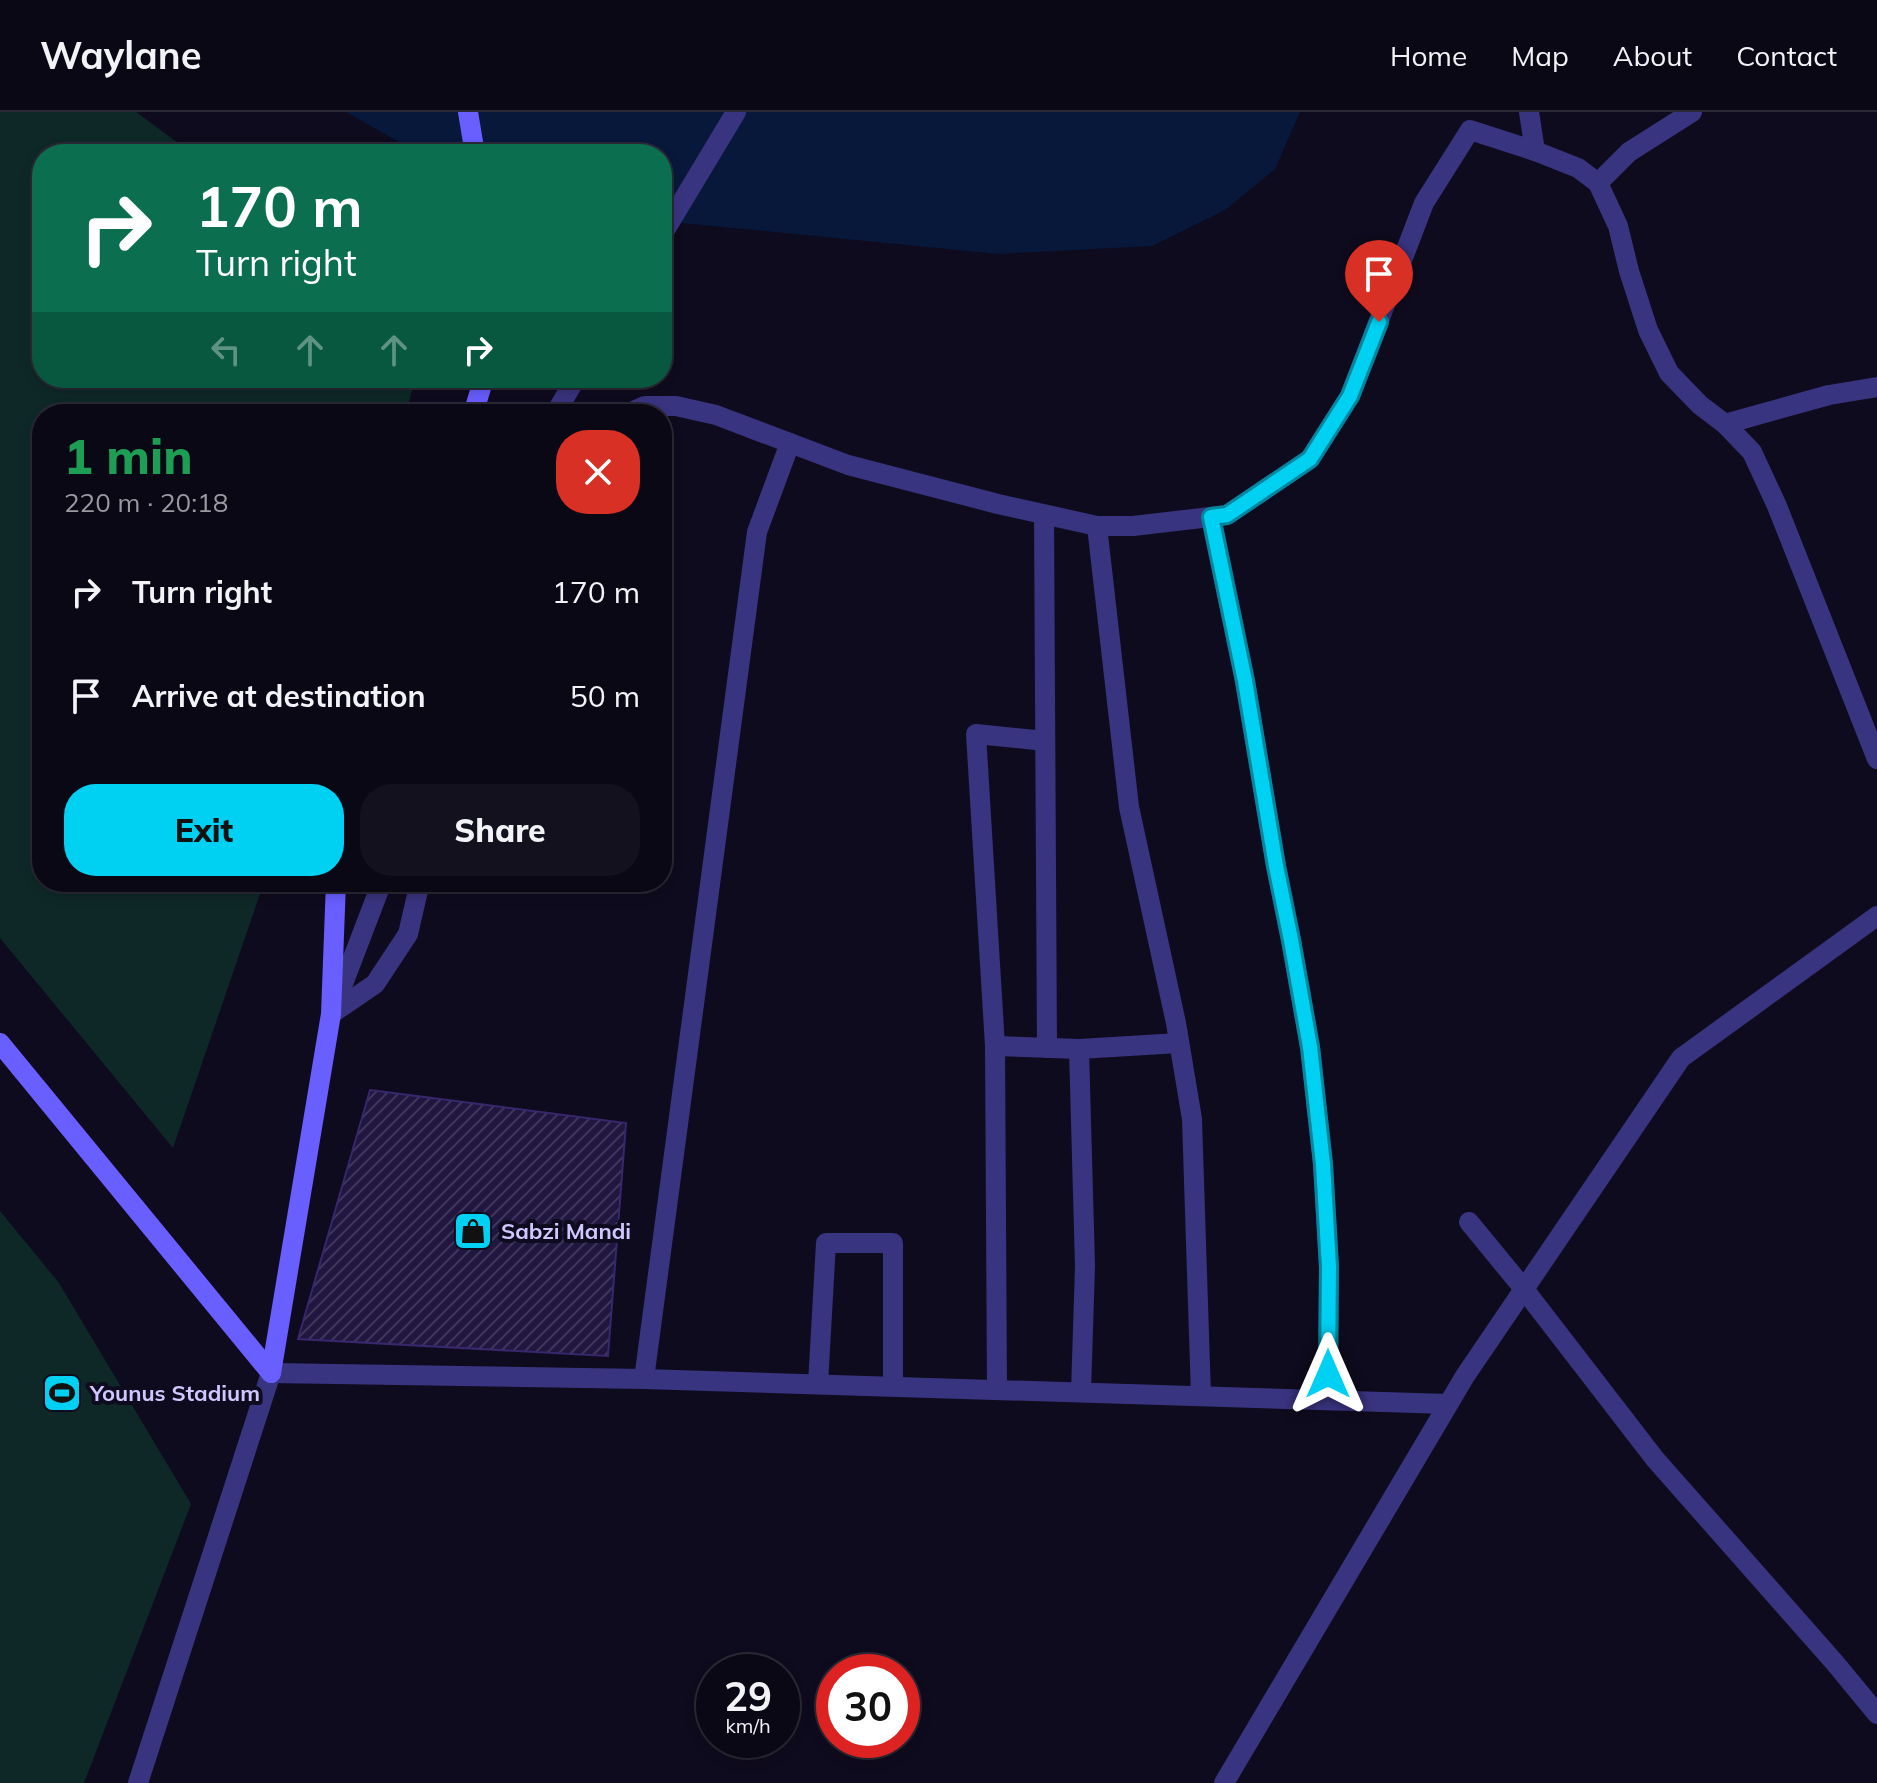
<!DOCTYPE html>
<meta charset="utf-8">
<style>
body{margin:0;font-family:Mulish,sans-serif;background:#14111f;color:#f1f3f6;height:100vh;display:flex;flex-direction:column;font-size:30px;white-space:nowrap}
*{box-sizing:border-box;margin:0}
p{font-size:26px;color:#9a9aa1}
.icon{flex:none;width:44px;height:44px;fill:none;stroke:currentColor;stroke-width:2;stroke-linecap:round;stroke-linejoin:round}
.map{position:relative;flex:1;overflow:hidden}
.panel{position:absolute;left:32px;top:292px;width:640px;height:488px;display:flex;flex-direction:column;background:#0b0816;border-radius:32px;box-shadow:0 4px 12px #0003,0 0 0 2px #2b2935}
.panel>*{flex:none}
.top-card{position:absolute;left:32px;top:32px;width:640px;height:244px;border-radius:32px;box-shadow:0 4px 12px #0003,0 0 0 2px #2b2935;background:#0b6e4f;color:#fff;overflow:hidden}
.speed{position:absolute;left:696px;top:1542px;display:flex;gap:16px;font-size:40px;font-weight:700;text-align:center}
.speed>*{display:grid;place-content:center;width:104px;height:104px;border-radius:50%;background:#0b0816;box-shadow:0 4px 12px #0003,0 0 0 2px #2b2935;line-height:1}
.speed small{font-size:20px;font-weight:400}
.speed .limit{border:12px solid #d22;background:#fff;color:#111}
.pin{position:absolute;display:grid;place-items:center;width:68px;height:68px;color:#fff;margin:-82px -34px;border-radius:50% 50% 50% 0;rotate:-45deg;box-shadow:0 0 8px #0007}
.pin .icon{rotate:45deg}
.me{position:absolute;width:88px;margin:-44px;rotate:0deg;stroke-linejoin:round;filter:drop-shadow(0 0 6px #0008)}
.turn{display:flex;align-items:center;gap:28px;height:168px;padding:0 32px;font-size:36px}
.turn .icon{width:104px;height:104px;stroke-width:2.5}
.turn b{display:block;font-size:56px;line-height:68px}
.lanes{display:flex;align-items:center;height:76px;padding:0 32px;background:#0003;justify-content:center;gap:40px;direction:ltr}
.lanes .off{opacity:.35}
.round{display:grid;place-items:center;flex:none;width:84px;height:84px;border-radius:32px;background:#14111f}
.overview{display:flex;align-items:center;justify-content:space-between;height:136px;padding:0 32px}
h1{font-size:48px;font-weight:800;line-height:60px;color:#1e9e55}
.action{display:flex;gap:16px;margin-top:auto;padding:16px 32px}
.action a{flex:1;height:92px;border-radius:32px;background:#00d0f2;color:#111;font-size:32px;font-weight:800;line-height:92px;text-align:center}
.action a+a{background:#14111f;color:#f1f3f6}
ul{padding:0;list-style:none}
li{display:flex;align-items:center;gap:24px;height:104px;padding:0 32px}
li div{flex:1}
li b{display:block;font-size:30px}
li em{font-style:normal}
header{display:flex;align-items:center;gap:48px;box-sizing:border-box;height:112px;padding:0 40px;background:#0b0816;border-bottom:2px solid #2b2935}
header strong{font-size:38px}
nav{display:flex;gap:44px;margin-inline-start:auto;font-size:28px}
.map>svg:first-child{display:block}
.green{fill:#0e2828}
.water{fill:#07183b}
.building{fill:url(#building-hatch);stroke:#38276c;stroke-width:2}
.lines{fill:none;stroke-linecap:round;stroke-linejoin:round}
.minor{stroke:#39347f;stroke-width:20}
.tertiary{stroke:#39347f;stroke-width:20}
.secondary{stroke:#695eff;stroke-width:20}
.route-casing{stroke:#00879d;stroke-width:20}
.route{stroke:#00d0f2;stroke-width:14}
.labels{text-anchor:middle;stroke-width:8;stroke-linejoin:round;paint-order:stroke}
.poi-label{font-size:22px;font-weight:bold;fill:#d0c7ff;stroke:#0f0b1e;text-anchor:start}
</style>
<header>
<strong>Waylane</strong>
<nav><a>Home</a><a>Map</a><a>About</a><a>Contact</a></nav>
</header>
<div class="map">
<svg width="1877" height="1671" viewBox="0 0 1877 1671">
<defs>
<pattern id="building-hatch" width="6" height="6" patternUnits="userSpaceOnUse" patternTransform="scale(2)"><rect width="6" height="6" fill="#20163f"/><path d="M-1 1l2-2M0 6l6-6M5 7l2-2" fill="none" stroke="#3f365c"/></pattern>
</defs>
<rect width="100%" height="100%" fill="#0f0b1e"/>
<g class="green">
<path d="M0 0H136L193 42H42V266H415L406 302H42V770H264L173 1036 0 826Z"/>
<path d="M0 1099 59 1171 191 1392 84 1671H0Z"/>
</g>
<path class="water" d="M346 0H1300L1275 57 1225 98 1152 134 999 142 662 109V42H420Z"/>
<path class="building" d="M370 978 626 1011 608 1244 298 1227Z"/>
<g class="lines">
<g class="minor">
<path d="M1598 71 1629 40 1692 0"/>
<path d="M627 302 645 294H676L716 303 848 353 998 392 1097 414H1133L1227 403 1310 347 1350 284 1424 91 1470 18 1535 39"/>
<path d="M1725 312 1829 283 1877 275"/>
<path d="M1044 403 1047 936"/>
<path d="M1211 405 1245 569 1276 754 1291 828 1310 935 1323 1052 1329 1155 1328 1288"/>
<path d="M1097 414 1129 695 1176 911 1192 1007 1201 1284"/>
<path d="M331 902 375 872 408 822 420 770"/>
<path d="M995 934 1079 937 1179 931"/>
<path d="M1079 937 1085 1154 1081 1280"/>
<path d="M1469 1110 1524 1177 1655 1347 1835 1551 1877 1602"/>
<path d="M271 1261 644 1267 1448 1292"/>
<path d="M644 1267 757 420 790 331"/>
<path d="M818 1272 826 1131H893V1274"/>
<path d="M997 1277 995 934 976 622 1045 629"/>
</g>
<g class="tertiary">
<path d="M1529 0 1535 39 1578 56 1598 71 1618 114 1629 159 1648 218 1669 261 1700 293 1725 312 1752 340 1777 394 1877 647"/>
<path d="M662 123 736 0"/>
<path d="M555 302 576 266"/>
<path d="M333 898 382 770"/>
<path d="M138 1671 271 1261"/>
<path d="M1224 1671 1465 1264 1681 946 1877 804"/>
</g>
<g class="secondary">
<path d="M468 0 475 42"/>
<path d="M473 302 484 266"/>
<path d="M0 931 271 1261"/>
<path d="M271 1261 331 902 336 770"/>
</g>
</g>
<g class="lines">
<defs>
<path id="route" d="M1328 1262 1329 1155 1323 1052 1310 935 1291 828 1276 754 1245 569 1211 405 1227 403 1310 347 1350 284 1379 210"/>
</defs>
<use href="#route" class="route-casing"/>
<use href="#route" class="route"/>
</g>
<defs>
<symbol id="shop-square" viewBox="-11 -11 22 22"><rect x="-9" y="-9" width="18" height="18" rx="4" fill="#00d0f2" stroke="#0f0b1e"/><path d="M-5-2.5h2.3a2.7 3.5 0 0 1 5.4 0H5L5.5 6h-11ZM-1.5-2.5h3a1.5 2.3 0 0 0-3 0Z" fill="#111"/></symbol>
<symbol id="stadium-square" viewBox="-11 -11 22 22"><rect x="-9" y="-9" width="18" height="18" rx="4" fill="#00d0f2" stroke="#0f0b1e"/><path d="M0-5a6.5 5 0 1 0 0 10a6.5 5 0 1 0 0-10ZM-3.5-1.8h7v3.6h-7Z" fill="#111"/></symbol>
</defs>
<g fill-rule="evenodd">
<use href="#shop-square" x="451" y="1097" width="44" height="44"/>
<use href="#stadium-square" x="40" y="1259" width="44" height="44"/>
</g>
<g class="labels">
<g class="poi-label">
<text x="501" y="1127">Sabzi Mandi</text>
<text x="90" y="1289">Younus Stadium</text>
</g>
</g>
</svg>
<div class="speed"><div>29<small>km/h</small></div><div class="limit">30</div></div>
<div class="pin" style="left:1379px;top:210px;background:#d93025"><svg class="icon" aria-label="arrive" viewBox="0 0 24 24"><path d="M6 21V4h12l-3 4 3 4H6"/></svg></div>
<svg class="me" style="left:1328px;top:1262px" viewBox="-20 -20 40 40"><path d="M0-17L14 15 0 8-14 15z" fill="#00d0f2" stroke="#fff" stroke-width="4"/></svg>
<div class="top-card">
<div class="turn"><svg class="icon" aria-label="right" viewBox="0 0 24 24"><path d="M7 20v-9h11M14 6l5 5-5 5"/></svg><div><b>170 m</b>Turn right</div></div>
<div class="lanes"><svg class="icon off" aria-label="left" viewBox="0 0 24 24"><path d="M17 20v-9H6M10 6l-5 5 5 5"/></svg><svg class="icon off" aria-label="ahead" viewBox="0 0 24 24"><path d="M12 20V5M6 11l6-6 6 6"/></svg><svg class="icon off" aria-label="ahead" viewBox="0 0 24 24"><path d="M12 20V5M6 11l6-6 6 6"/></svg><svg class="icon" aria-label="right" viewBox="0 0 24 24"><path d="M7 20v-9h11M14 6l5 5-5 5"/></svg></div>
</div>
<section class="panel">
<div class="overview"><div><h1>1 min</h1><p>220 m · 20:18</p></div><a class="round" style="background:#d93025;color:#fff"><svg class="icon" aria-label="close" viewBox="0 0 24 24"><path d="M6 6l12 12M18 6L6 18"/></svg></a></div>
<ul>
<li><svg class="icon" aria-label="right" viewBox="0 0 24 24"><path d="M7 20v-9h11M14 6l5 5-5 5"/></svg><div><b>Turn right</b></div><em>170 m</em></li>
<li><svg class="icon" aria-label="arrive" viewBox="0 0 24 24"><path d="M6 21V4h12l-3 4 3 4H6"/></svg><div><b>Arrive at destination</b></div><em>50 m</em></li>
</ul>
<div class="action"><a>Exit</a><a>Share</a></div>
</section>
</div>
